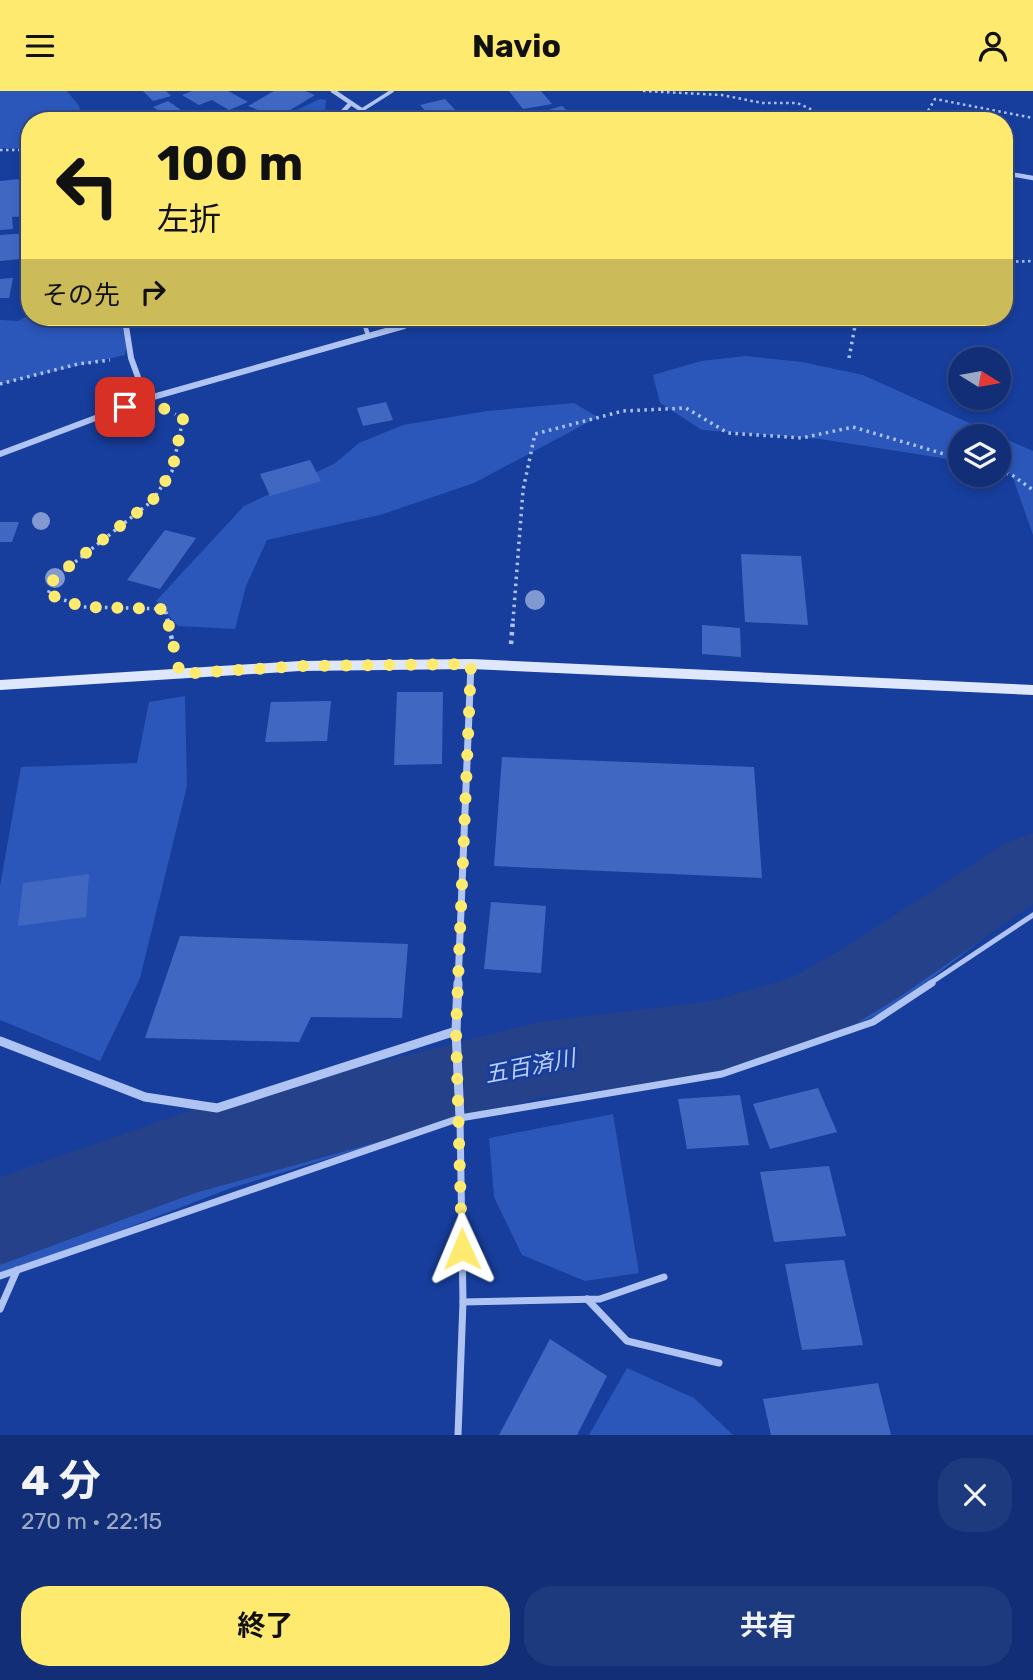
<!DOCTYPE html>
<html lang="ja">
<meta charset="utf-8">
<style>
body{margin:0;font-family:Rubik,"Noto Sans JP",sans-serif;background:#1e3a7e;color:#f1f3f6;height:100vh;display:flex;flex-direction:column;font-size:26px;white-space:nowrap}
*{box-sizing:border-box;margin:0}
p{font-size:23px;color:#9ca8c5}
.icon{flex:none;width:38px;height:38px;fill:none;stroke:currentColor;stroke-width:2;stroke-linecap:round;stroke-linejoin:round}
.map{position:relative;height:1344px;overflow:hidden}
.details{display:flex;flex-direction:column;background:#112e76;flex:1}
.details>*{flex:none}
.guide{position:absolute;left:21px;top:21px;width:992px;height:214px;border-radius:28px;box-shadow:0 4px 10px #0003,0 0 0 2px #304a88;background:#ffea70;color:#111;overflow:hidden}
.needle{width:46px;rotate:101deg}
.tools{position:absolute;left:948px;top:256px;display:grid;gap:14px}
.tools a{display:grid;place-items:center;width:63px;height:63px;border-radius:50%;background:#112e76;box-shadow:0 4px 10px #0003,0 0 0 2px #304a88;font-size:35px}
.pin{position:absolute;display:grid;place-items:center;width:60px;height:60px;color:#fff;margin:-30px;border-radius:14px;box-shadow:0 4px 10px #0006}
.me{position:absolute;width:77px;margin:-38px;rotate:359deg;stroke-linejoin:round;filter:drop-shadow(0 0 5px #0008)}
.turn{display:flex;align-items:center;gap:24px;height:147px;padding:0 21px;font-size:32px}
.turn .icon{width:91px;height:91px;stroke-width:2.5}
.turn b{display:block;font-size:49px;line-height:60px}
.then{display:flex;align-items:center;height:66px;padding:0 21px;background:#0003;gap:14px;font-size:26px}
.round{display:grid;place-items:center;flex:none;width:74px;height:74px;border-radius:28px;background:#1e3a7e}
.overview{display:flex;align-items:center;justify-content:space-between;height:119px;padding:0 21px}
h1{font-size:42px;font-weight:700;line-height:52px}
.cta{display:flex;gap:14px;margin-top:auto;padding:14px 21px}
.cta a{flex:1;height:80px;border-radius:28px;background:#ffea70;color:#111;font-size:28px;font-weight:700;line-height:80px;text-align:center}
.cta a+a{background:#1e3a7e;color:#f1f3f6}
header{display:flex;justify-content:space-between;align-items:center;height:91px;padding:0 21px;background:#ffea70;color:#111;font-size:32px;font-weight:700}
.map>svg:first-child{display:block}
.green{fill:#2b57ba}
.lines{fill:none;stroke-linecap:round;stroke-linejoin:round}
.river{fill:#244189;fill-rule:evenodd}
.building{fill:#4068c3}
.path-far2{stroke:#afc4f2;stroke-width:2.5;stroke-dasharray:2.5 3.5;stroke-linecap:butt}
.path-far1{stroke:#afc4f2;stroke-width:3.5;stroke-dasharray:2.5 4.5;stroke-linecap:butt}
.path{stroke:#afc4f2;stroke-width:4.5;stroke-dasharray:3.5 5;stroke-linecap:butt}
.lane-far3{stroke:#afc4f2;stroke-width:3.5}
.lane-far2{stroke:#afc4f2;stroke-width:4.5}
.lane-far1{stroke:#afc4f2;stroke-width:5}
.lane{stroke:#afc4f2;stroke-width:7}
.street-far3{stroke:#afc4f2;stroke-width:4.5}
.street-far2{stroke:#afc4f2;stroke-width:6}
.street-far1{stroke:#afc4f2;stroke-width:7}
.street{stroke:#afc4f2;stroke-width:9}
.secondary{fill:#dee7fc;fill-rule:evenodd}
.tree{fill:#8198d1}
.route{stroke:#ffea70;stroke-width:12;stroke-dasharray:0 21.6}
.labels{text-anchor:middle;stroke-width:5;stroke-linejoin:round;paint-order:stroke}
.water-label{font-size:23px;font-style:italic;fill:#bbcff9;stroke:#173e9d}
</style>
<header><svg class="icon" aria-label="menu" viewBox="0 0 24 24"><path d="M4 6h16M4 12h16M4 18h16"/></svg>Navio<svg class="icon" aria-label="person" viewBox="0 0 24 24"><circle cx="12" cy="8" r="4"/><path d="M4 21q1-7 8-7t8 7"/></svg></header>
<div class="map">
<svg width="1033" height="1344" viewBox="0 0 1033 1344">
<rect width="100%" height="100%" fill="#173e9d"/>
<g class="green">
<path d="M0 0H67L79 15 83 30H30V58L0 57Z"/>
<path d="M320 8 326 9 325 20 312 30H273Z"/>
<path d="M30 223V226H124L128 246 125 264 0 293V229L18 230Z"/>
<path d="M746 265 802 271 863 284 998 345H961V370L820 348 702 339 660 312 653 284 701 270Z"/>
<path d="M574 312 598 326 474 392 380 424 267 449 246 495 235 538 178 535 156 510 244 415 334 373 359 352 403 334 487 320Z"/>
<path d="M999 345 1033 360V444L1012 384 999 380Z"/>
<path d="M185 605 187 695 140 887 100 970 0 929V795L21 676 137 672 149 611Z"/>
<path d="M1033 759V809L891 919 768 967 568 995 231 1097 0 1186V1103L433 975 710 925 833 884 964 791Z"/>
<path d="M613 1023 639 1182 585 1190 522 1164 494 1106 489 1047Z"/>
<path d="M627 1277 694 1307 733 1344H589Z"/>
</g>
<g class="lines">
<path class="river" d="M1033 742V813L901 905 840 942 812 952 712 986 539 1007 371 1053 195 1102 0 1174V1086L195 1018 371 973 539 931 712 910 793 886 847 855 1007 751Z"/>
</g>
<g class="building">
<path d="M143 0H166L171 5 153 10Z"/>
<path d="M192 0H228L248 11 229 19 212 9 199 14 182 4Z"/>
<path d="M274 0H305L315 4 277 27 248 15Z"/>
<path d="M509 0H541L552 13 523 18Z"/>
<path d="M445 8 458 22 433 28 420 14Z"/>
<path d="M168 10 191 26 174 30 153 16Z"/>
<path d="M562 15 572 24 549 30H509Z"/>
<path d="M30 87V125L12 126 13 138 0 139V90Z"/>
<path d="M30 142V167L0 170V144Z"/>
<path d="M13 187 9 207H0V188Z"/>
<path d="M386 311 393 329 363 335 357 317Z"/>
<path d="M310 369 321 390 270 405 260 383Z"/>
<path d="M0 431H19L12 451H0Z"/>
<path d="M165 439 196 447 160 498 127 489Z"/>
<path d="M741 463 801 465 808 534 745 531Z"/>
<path d="M702 534 740 537 741 566 702 563Z"/>
<path d="M397 601H443L442 673 394 674Z"/>
<path d="M331 610 327 650 265 651 271 611Z"/>
<path d="M502 666 754 676 762 787 494 775Z"/>
<path d="M89 783 86 826 18 835 23 792Z"/>
<path d="M491 811 546 815 541 882 484 878Z"/>
<path d="M180 845 408 853 402 927 311 926 299 951 145 947Z"/>
<path d="M818 997 837 1041 770 1058 753 1013Z"/>
<path d="M740 1004 749 1054 687 1058 678 1008Z"/>
<path d="M829 1075 846 1145 774 1151 760 1081Z"/>
<path d="M844 1169 863 1254 802 1259 785 1173Z"/>
<path d="M550 1248 607 1285 577 1344H499Z"/>
<path d="M878 1292 891 1344H771L763 1308Z"/>
</g>
<g class="lines">
<g class="path-far2">
<path d="M643 0 722 4 762 12H797L817 21 809 30"/>
<path d="M922 30 935 8 1033 27"/>
<path d="M0 59H30"/>
<path d="M1004 171 1033 170"/>
<path d="M855 237 857 226"/>
</g>
<g class="path-far1">
<path d="M849 267 855 235"/>
<path d="M0 293 78 273 110 269"/>
<path d="M999 380 1012 384 1033 399"/>
<path d="M168 530 165 518 83 516 48 503 55 487 152 410 172 380 183 328 175 323"/>
<path d="M513 530 523 399 535 343 623 320 686 317 728 342 802 347 853 336 961 368"/>
</g>
<g class="path">
<path d="M167 528 175 561"/>
<path d="M511 553 513 528"/>
</g>
<g class="lane-far3">
<path d="M362 19 392 0"/>
<path d="M25 211 30 212"/>
<path d="M362 226 366 237"/>
</g>
<path class="lane-far2" d="M365 235 368 244"/>
<path class="lane-far1" d="M929 893 1033 824"/>
<g class="lane">
<path d="M0 1185 460 1027 722 983 873 931 932 892"/>
<path d="M587 1208 627 1250 719 1272"/>
<path d="M463 1211 600 1208 664 1186"/>
<path d="M0 1218 17 1179"/>
<path d="M458 1344 463 1211 460 1027"/>
</g>
<g class="street-far3">
<path d="M333 0 378 30"/>
<path d="M334 30 350 13"/>
<path d="M1004 82 1033 87"/>
<path d="M124 226 126 237"/>
<path d="M398 237 436 226"/>
</g>
<g class="street-far2">
<path d="M126 235 131 267 146 308"/>
<path d="M0 363 146 308 404 235"/>
</g>
<path class="street-far1" d="M458 893 471 573"/>
<g class="street">
<path d="M458 892 456 940 460 1027"/>
<path d="M0 950 145 1006 217 1017 456 940"/>
</g>
<path class="secondary" d="M471 568 1033 594V604L471 578 300 580 0 599V589L300 570Z"/>
</g>
<g class="tree">
<circle cx="41" cy="430" r="9"/>
<circle cx="55" cy="487" r="10"/>
<circle cx="535" cy="509" r="10"/>
</g>
<g class="lines">
<path class="route" d="M125 316 146 308 183 328 172 380 152 410 54 487 48 503 83 516 165 518 180 583 300 575 471 573 456 940 462 1158"/>
</g>
<g class="labels">
<g class="water-label">
<text transform="translate(530 975) rotate(-11)" y="8">五百済川</text>
</g>
</g>
</svg>
<div class="tools">
<a><svg class="needle" viewBox="-14 -14 28 28"><path d="M0-13l5 13h-10z" fill="#e53935"/><path d="M0 13l5-13h-10z" fill="#9ca8c5"/></svg></a>
<a><svg class="icon" aria-label="layers" viewBox="0 0 24 24"><path d="M12 4l9 5-9 5-9-5zM3 14l9 5 9-5"/></svg></a>
</div>
<div class="pin" style="left:125px;top:316px;background:#d93025"><svg class="icon" aria-label="arrive" viewBox="0 0 24 24"><path d="M6 21V4h12l-3 4 3 4H6"/></svg></div>
<svg class="me" style="left:462px;top:1158px" viewBox="-20 -20 40 40"><path d="M0-17L14 15 0 8-14 15z" fill="#ffea70" stroke="#fff" stroke-width="4"/></svg>
<div class="guide">
<div class="turn"><svg class="icon" aria-label="left" viewBox="0 0 24 24"><path d="M17 20v-9H6M10 6l-5 5 5 5"/></svg><div><b>100 m</b>左折</div></div>
<div class="then">その先<svg class="icon" aria-label="right" viewBox="0 0 24 24"><path d="M7 20v-9h11M14 6l5 5-5 5"/></svg></div>
</div>
</div>
<section class="details">
<div class="overview"><div><h1>4 分</h1><p>270 m · 22:15</p></div><a class="round"><svg class="icon" aria-label="close" viewBox="0 0 24 24"><path d="M6 6l12 12M18 6L6 18"/></svg></a></div>
<div class="cta"><a>終了</a><a>共有</a></div>
</section>
